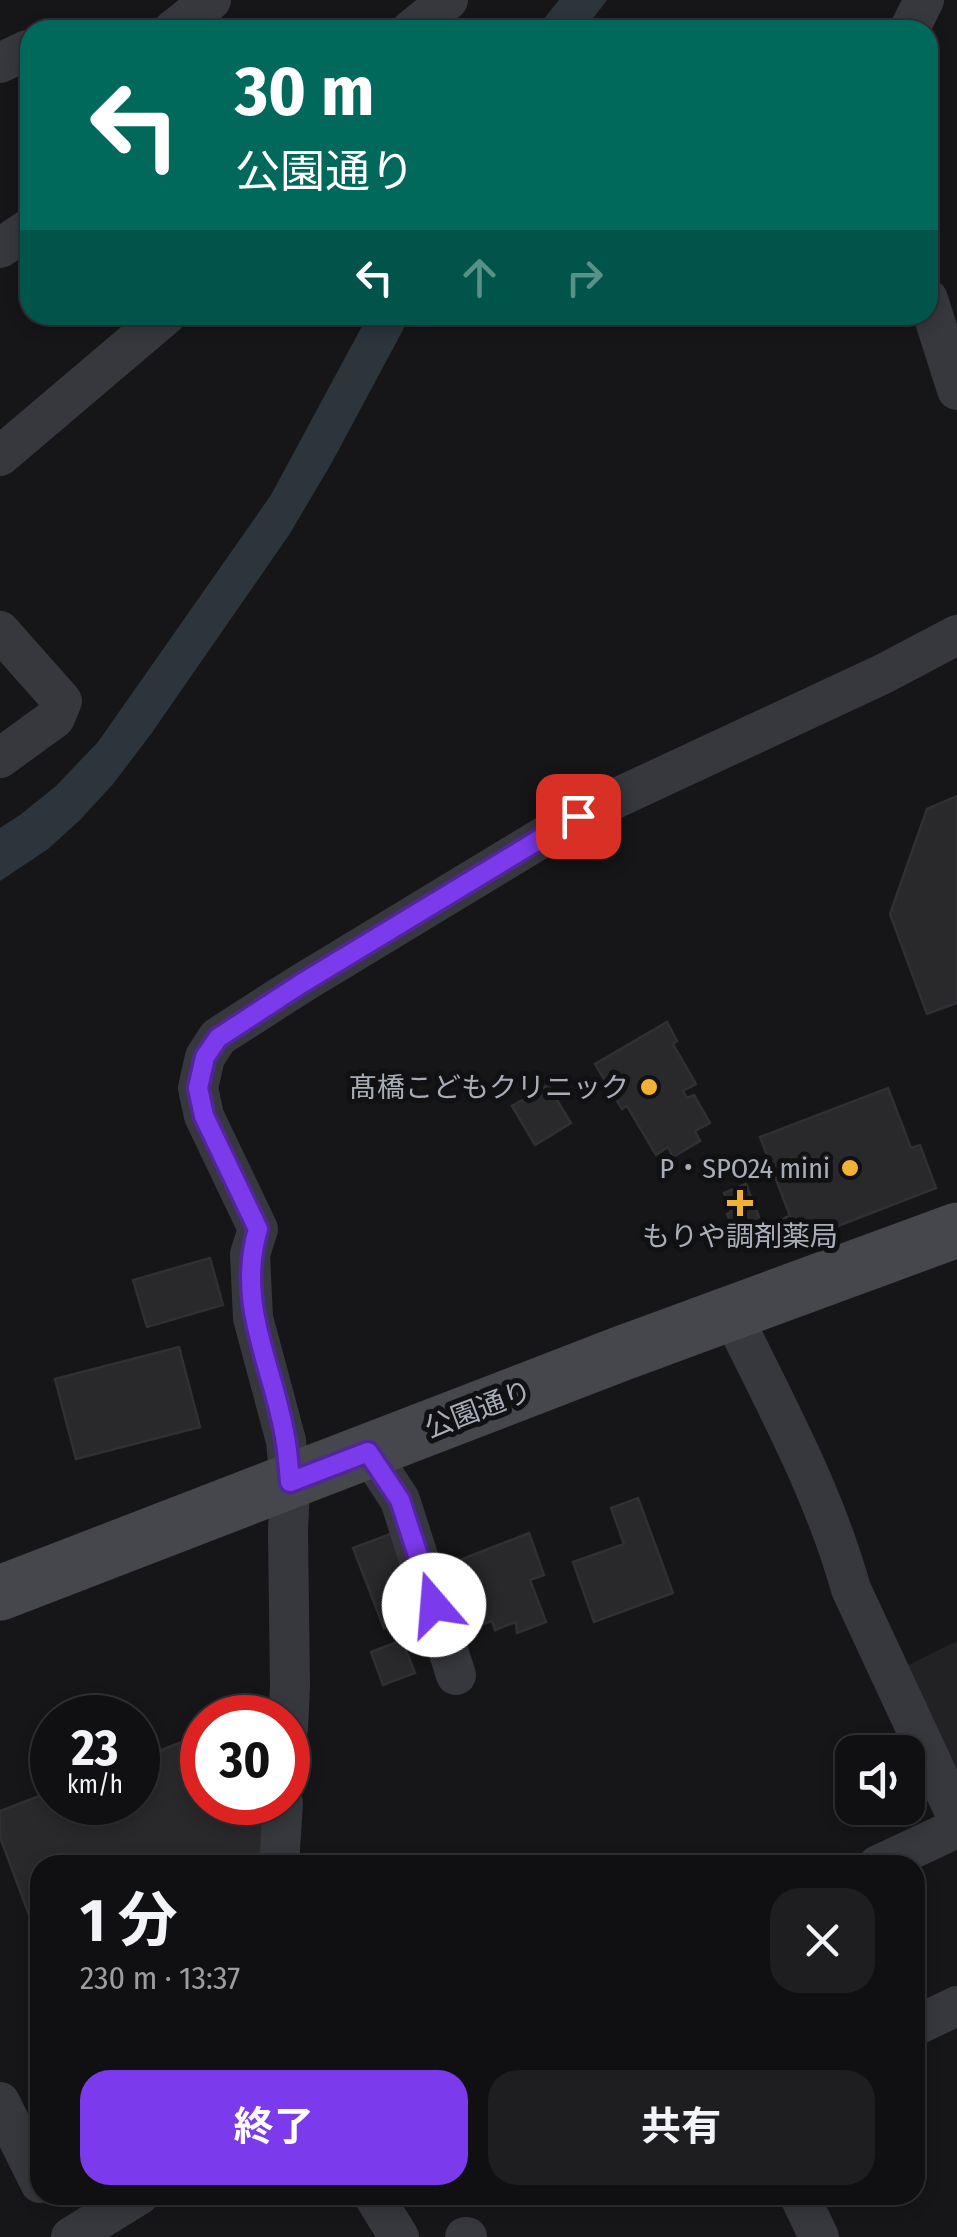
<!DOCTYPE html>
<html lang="ja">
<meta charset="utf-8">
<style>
body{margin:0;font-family:"Fira Sans Condensed","Noto Sans JP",sans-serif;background:#1e1e20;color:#f1f3f6;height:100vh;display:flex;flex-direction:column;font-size:38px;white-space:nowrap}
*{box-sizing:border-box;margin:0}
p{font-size:32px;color:#9c9d9f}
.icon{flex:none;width:55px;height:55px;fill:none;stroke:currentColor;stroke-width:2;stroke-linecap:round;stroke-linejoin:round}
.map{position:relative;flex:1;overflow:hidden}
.sheet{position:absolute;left:30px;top:1855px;width:895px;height:350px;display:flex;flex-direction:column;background:#101012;border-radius:30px;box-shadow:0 5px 15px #0003,0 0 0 2px #303032}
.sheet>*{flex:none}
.top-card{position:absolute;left:20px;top:20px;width:918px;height:305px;border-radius:30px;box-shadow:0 5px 15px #0003,0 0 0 2px #303032;background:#00695c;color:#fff;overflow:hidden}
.fabs{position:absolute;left:835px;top:1735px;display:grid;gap:20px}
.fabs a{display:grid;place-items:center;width:90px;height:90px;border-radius:20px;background:#101012;box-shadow:0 5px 15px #0003,0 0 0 2px #303032;font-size:50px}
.speed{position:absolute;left:30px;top:1695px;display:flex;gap:20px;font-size:50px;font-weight:700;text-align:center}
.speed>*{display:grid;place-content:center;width:130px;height:130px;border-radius:50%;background:#101012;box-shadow:0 5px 15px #0003,0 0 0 2px #303032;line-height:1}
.speed small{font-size:25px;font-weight:400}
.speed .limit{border:15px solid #d22;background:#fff;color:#111}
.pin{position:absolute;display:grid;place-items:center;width:85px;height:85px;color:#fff;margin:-42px;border-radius:20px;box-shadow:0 5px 15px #0006}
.me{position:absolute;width:110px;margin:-55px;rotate:342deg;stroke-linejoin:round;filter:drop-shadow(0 0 8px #0008)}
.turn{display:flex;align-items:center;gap:35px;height:210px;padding:0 50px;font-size:45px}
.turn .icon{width:130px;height:130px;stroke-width:2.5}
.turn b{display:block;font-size:70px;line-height:85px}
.lanes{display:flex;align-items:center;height:95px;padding:0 50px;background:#0003;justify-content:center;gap:50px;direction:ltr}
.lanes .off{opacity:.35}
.round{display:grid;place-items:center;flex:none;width:105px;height:105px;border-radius:30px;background:#1e1e20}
.overview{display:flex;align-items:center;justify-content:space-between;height:170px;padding:0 50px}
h1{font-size:60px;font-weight:700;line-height:75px}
.button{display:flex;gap:20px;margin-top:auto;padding:20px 50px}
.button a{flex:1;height:115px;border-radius:30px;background:#7c3aed;color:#fff;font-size:40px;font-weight:700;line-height:115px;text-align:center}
.button a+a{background:#1e1e20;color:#f1f3f6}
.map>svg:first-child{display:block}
.built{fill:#222225}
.water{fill:#2c353c}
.building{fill:#29292c;stroke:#303034;stroke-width:2.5}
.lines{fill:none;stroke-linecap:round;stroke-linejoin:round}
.street{stroke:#37383d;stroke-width:40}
.secondary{stroke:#45474d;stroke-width:55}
.route-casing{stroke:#51269a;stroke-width:25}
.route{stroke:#7c3aed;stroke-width:18}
.poi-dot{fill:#f2b134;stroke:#111113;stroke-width:4}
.labels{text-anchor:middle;stroke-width:10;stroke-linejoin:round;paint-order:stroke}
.poi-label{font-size:28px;fill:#a8adb8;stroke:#111113;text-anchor:end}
.street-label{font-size:28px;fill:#a8adb8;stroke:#111113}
</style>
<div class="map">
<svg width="957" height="2237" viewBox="0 0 957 2237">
<rect width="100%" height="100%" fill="#161618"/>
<path class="built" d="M957 1641V1783L905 1667Z"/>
<g class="water">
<path d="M559 0H607L584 30H535Z"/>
<path d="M368 315H411L331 464 289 535 151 734 113 784 80 820 48 849 0 881V828L20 815 56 786 98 742 271 495Z"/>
</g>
<g class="building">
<path d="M957 796V1003L927 1014 890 914 927 809Z"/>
<path d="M667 1022 677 1041 673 1044 696 1084 683 1091 687 1098 694 1095 710 1123 695 1131 700 1141 673 1157 668 1147 656 1155 627 1106 622 1109 595 1064Z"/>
<path d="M548 1085 571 1123 535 1145 512 1106Z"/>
<path d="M888 1088 911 1148 920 1145 936 1188 773 1251 764 1226 790 1216 760 1137Z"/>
<path d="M746 1184 761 1222 735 1233 727 1214 731 1212 724 1193Z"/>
<path d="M210 1258 223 1305 147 1327 133 1280Z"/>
<path d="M179 1347 200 1427 76 1459 55 1379Z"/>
<path d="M638 1498 673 1593 594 1622 573 1562 624 1544 611 1508Z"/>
<path d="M398 1531 429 1610 384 1628 353 1548Z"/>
<path d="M529 1533 544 1575 530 1580 546 1622 517 1633 516 1622 495 1630 492 1621 480 1625 475 1612 456 1619 437 1569Z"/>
<path d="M402 1640 415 1673 383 1685 371 1652Z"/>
<path d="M202 1734V1802H265L261 1865H40V1944L0 1837V1811L52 1791V1802H138V1759Z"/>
</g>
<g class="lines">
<g class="street">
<path d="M173 30 211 0"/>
<path d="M411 30 448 0"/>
<path d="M909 30 924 0"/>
<path d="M0 63 27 50 30 54"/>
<path d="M0 248 30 228"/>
<path d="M928 299 957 390"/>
<path d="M0 456 166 315"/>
<path d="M0 631 62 701 55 718 0 758"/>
<path d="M731 1313C775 1403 824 1492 851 1589L957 1817"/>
<path d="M368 1451 400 1500 456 1675"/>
<path d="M288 1729 290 1686 288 1532 290 1482 286 1441 253 1318 250 1254 258 1229 204 1116 198 1088 205 1057 218 1037 299 985 578 816 883 674 957 635"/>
<path d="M279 1865 283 1802"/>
<path d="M878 1865 957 1828"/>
<path d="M915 2026 957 2006"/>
<path d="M0 2102 40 2183"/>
<path d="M373 2195 399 2237"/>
<path d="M799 2195 819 2237"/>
<path d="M71 2237 139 2195"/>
<path d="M465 2237H467"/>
</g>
<path class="secondary" d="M0 1593 620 1354 957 1230"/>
</g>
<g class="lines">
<defs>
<path id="route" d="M434 1605 400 1500 368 1452 290 1482C289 1469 288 1456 286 1443 275 1368 235 1307 258 1229L204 1116 198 1088 205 1057 218 1038 299 985 578 816"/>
</defs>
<use href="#route" class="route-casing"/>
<use href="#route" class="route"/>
</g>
<g class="poi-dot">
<circle cx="649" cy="1087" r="10"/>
<circle cx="850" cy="1168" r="10"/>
<path d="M735 1188h10v10h10v10h-10v10h-10v-10h-10v-10h10z"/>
</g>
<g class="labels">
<g class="poi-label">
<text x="629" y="1097">髙橋こどもクリニック</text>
<text x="830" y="1178">P・SPO24 mini</text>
<text x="740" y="1246" text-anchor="middle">もりや調剤薬局</text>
</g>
<g class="street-label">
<text transform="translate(478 1409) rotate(-21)" y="10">公園通り</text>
</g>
</g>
</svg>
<div class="fabs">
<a><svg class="icon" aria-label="sound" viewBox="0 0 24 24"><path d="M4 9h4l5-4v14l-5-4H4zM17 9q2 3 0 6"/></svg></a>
</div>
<div class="speed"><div>23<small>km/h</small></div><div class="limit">30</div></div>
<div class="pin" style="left:578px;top:816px;background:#d93025"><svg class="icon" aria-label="arrive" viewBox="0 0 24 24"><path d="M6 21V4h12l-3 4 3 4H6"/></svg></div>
<svg class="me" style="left:434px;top:1605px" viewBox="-20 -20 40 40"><circle r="19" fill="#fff"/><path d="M0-13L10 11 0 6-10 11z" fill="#7c3aed"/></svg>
<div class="top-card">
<div class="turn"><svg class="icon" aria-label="left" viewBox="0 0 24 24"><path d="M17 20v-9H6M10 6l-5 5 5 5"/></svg><div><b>30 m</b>公園通り</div></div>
<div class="lanes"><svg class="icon" aria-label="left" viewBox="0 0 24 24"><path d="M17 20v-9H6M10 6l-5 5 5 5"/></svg><svg class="icon off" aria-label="ahead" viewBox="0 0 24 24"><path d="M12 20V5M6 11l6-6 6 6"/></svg><svg class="icon off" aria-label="right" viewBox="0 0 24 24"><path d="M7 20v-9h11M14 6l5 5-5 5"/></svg></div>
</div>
<section class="sheet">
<div class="overview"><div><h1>1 分</h1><p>230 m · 13:37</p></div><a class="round"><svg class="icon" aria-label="close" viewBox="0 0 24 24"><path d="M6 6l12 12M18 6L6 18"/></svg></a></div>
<div class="button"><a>終了</a><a>共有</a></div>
</section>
</div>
